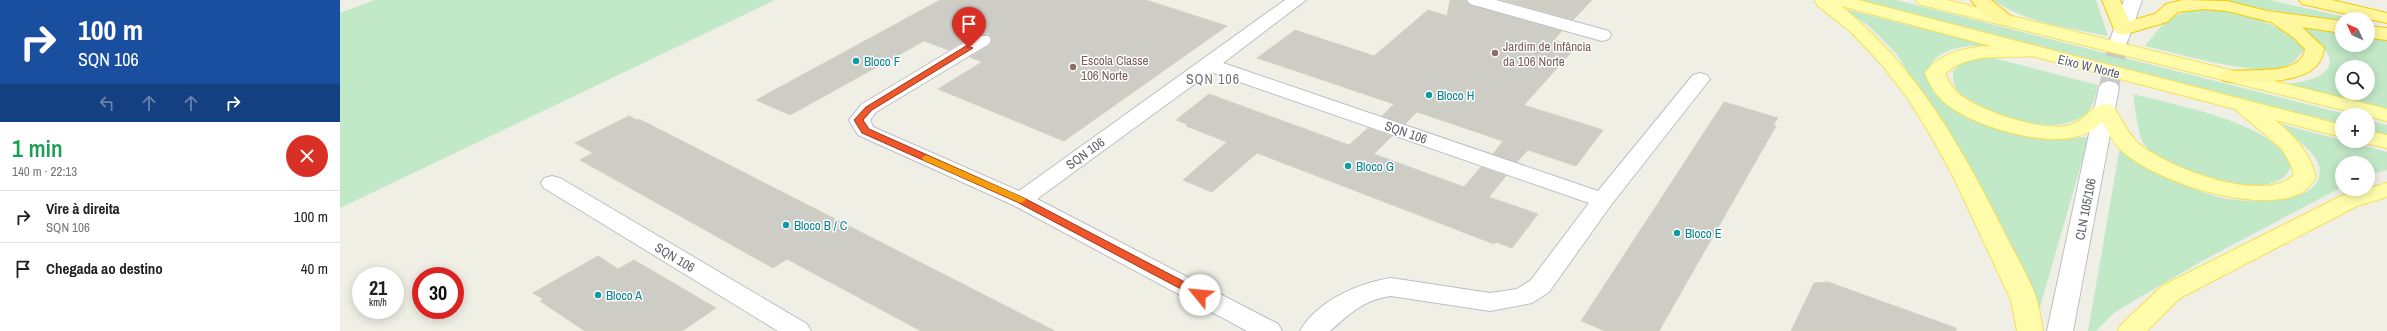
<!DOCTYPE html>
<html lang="pt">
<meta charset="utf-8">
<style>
body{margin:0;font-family:"Archivo Narrow",sans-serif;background:#f6f6f6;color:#202124;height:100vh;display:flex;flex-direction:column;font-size:15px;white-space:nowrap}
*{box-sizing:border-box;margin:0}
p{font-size:13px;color:#757577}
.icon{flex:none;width:22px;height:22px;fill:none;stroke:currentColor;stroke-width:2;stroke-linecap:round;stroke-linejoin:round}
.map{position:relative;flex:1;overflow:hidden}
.details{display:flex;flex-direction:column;background:#fff;width:340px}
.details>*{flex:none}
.hud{background:#1a4fa0;color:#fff;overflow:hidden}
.needle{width:26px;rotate:314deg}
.buttons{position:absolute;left:1995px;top:12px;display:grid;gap:8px}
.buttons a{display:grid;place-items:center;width:40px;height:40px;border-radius:50%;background:#fff;box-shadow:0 2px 10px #0003;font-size:20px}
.speed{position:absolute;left:12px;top:267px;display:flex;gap:8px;font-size:20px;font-weight:700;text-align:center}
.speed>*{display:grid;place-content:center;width:52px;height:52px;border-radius:50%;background:#fff;box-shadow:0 2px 10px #0003;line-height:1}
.speed small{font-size:10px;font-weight:400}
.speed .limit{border:6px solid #d22;background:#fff;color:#111}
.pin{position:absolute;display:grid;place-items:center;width:34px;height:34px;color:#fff;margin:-41px -17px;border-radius:50% 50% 50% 0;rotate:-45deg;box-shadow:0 0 4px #0007}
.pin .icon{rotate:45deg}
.me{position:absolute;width:44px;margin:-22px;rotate:298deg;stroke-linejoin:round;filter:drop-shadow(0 0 3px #0008)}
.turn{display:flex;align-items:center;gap:14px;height:84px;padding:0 12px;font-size:18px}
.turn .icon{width:52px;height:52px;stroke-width:2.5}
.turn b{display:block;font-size:28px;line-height:34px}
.lanes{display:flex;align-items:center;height:38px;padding:0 12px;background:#0003;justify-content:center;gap:20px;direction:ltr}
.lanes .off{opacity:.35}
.round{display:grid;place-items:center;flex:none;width:42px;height:42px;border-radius:21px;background:#f6f6f6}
.summary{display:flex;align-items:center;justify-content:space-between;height:68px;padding:0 12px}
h1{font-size:24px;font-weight:600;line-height:30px;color:#1e9e55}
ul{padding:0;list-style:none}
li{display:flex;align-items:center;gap:12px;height:52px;padding:0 12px;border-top:1px solid #e0e0e0}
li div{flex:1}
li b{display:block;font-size:15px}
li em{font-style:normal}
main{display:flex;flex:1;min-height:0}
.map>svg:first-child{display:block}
.green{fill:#c1e8c7;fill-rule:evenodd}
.building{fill:#cdccc5;stroke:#d5d2c3}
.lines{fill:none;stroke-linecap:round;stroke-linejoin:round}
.tertiary-tunnel{stroke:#cbcbc6;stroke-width:20;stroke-dasharray:20 10;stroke-linecap:butt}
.minor-casing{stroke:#bdbec4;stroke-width:2}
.tertiary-casing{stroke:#bdbec4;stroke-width:2}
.primary-casing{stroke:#f6df58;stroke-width:2}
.trunk-casing{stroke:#f6ca00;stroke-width:2}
.minor{fill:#fff;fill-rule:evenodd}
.tertiary{fill:#fff;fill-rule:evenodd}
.primary{fill:#fffdac;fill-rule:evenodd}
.trunk{fill:#fff79d;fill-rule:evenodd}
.route{fill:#f0562c;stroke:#9c381d}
.slow{fill:#f59e0b}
.education-dot{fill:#8d6e63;stroke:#fff;stroke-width:1.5}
.culture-dot{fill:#0f9aa8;stroke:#fff;stroke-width:1.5}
.labels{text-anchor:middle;stroke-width:3;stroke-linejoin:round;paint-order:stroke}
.education-label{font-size:13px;fill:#785e54;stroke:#fff;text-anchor:start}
.culture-label{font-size:13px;fill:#0d838f;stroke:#fff;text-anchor:start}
.street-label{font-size:13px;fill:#5d6066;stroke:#fff}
.neighbourhood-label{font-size:14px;letter-spacing:1px;fill:#6e7279;stroke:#fff}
</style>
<main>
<section class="details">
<div class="hud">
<div class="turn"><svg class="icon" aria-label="right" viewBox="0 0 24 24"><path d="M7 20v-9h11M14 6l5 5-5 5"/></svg><div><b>100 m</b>SQN 106</div></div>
<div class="lanes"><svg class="icon off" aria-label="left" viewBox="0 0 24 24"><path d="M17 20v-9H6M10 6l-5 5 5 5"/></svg><svg class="icon off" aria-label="ahead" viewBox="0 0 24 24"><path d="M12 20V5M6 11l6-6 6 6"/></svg><svg class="icon off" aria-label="ahead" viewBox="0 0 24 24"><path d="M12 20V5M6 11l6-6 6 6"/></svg><svg class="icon" aria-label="right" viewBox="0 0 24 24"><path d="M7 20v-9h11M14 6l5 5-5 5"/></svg></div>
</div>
<div class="summary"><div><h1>1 min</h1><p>140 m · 22:13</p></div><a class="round" style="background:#d93025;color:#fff"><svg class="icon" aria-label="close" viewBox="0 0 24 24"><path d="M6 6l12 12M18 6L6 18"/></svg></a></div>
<ul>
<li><svg class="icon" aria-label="right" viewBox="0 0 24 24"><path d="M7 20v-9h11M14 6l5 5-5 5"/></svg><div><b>Vire à direita</b><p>SQN 106</p></div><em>100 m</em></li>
<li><svg class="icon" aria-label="arrive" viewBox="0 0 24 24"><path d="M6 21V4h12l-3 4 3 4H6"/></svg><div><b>Chegada ao destino</b></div><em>40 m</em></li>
</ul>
</section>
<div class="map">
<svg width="2047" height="331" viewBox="0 0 2047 331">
<rect width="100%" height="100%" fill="#f0efe6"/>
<g class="green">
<path d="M35 0H435L0 208V13Z"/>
<path d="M1521 0H1556L2009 115H2002V124Z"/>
<path d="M1653 0H1756L1768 36C1729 28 1687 23 1653 0Z"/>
<path d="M1863 0H1929L2014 19H2002V21Z"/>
<path d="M1501 8 1650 46C1641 46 1631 45 1622 47 1590 52 1578 74 1602 98L1686 136 1706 140 1749 137 1698 314 1612 144 1556 53 1528 25Z"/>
<path d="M1872 10C1905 12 1934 24 1962 41L1964 49C1959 57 1954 63 1944 67 1917 77 1837 53 1805 46 1829 16 1833 11 1872 10Z"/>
<path d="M1951 24 2002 32V45H2028V36L2047 39V109L1947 84C2011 77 1996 47 1951 24ZM2002 67H2028V93H2002Z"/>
<path d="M1650 57 1758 85C1756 92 1753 108 1747 113 1717 137 1669 121 1639 105 1632 101 1623 97 1618 91 1613 85 1613 78 1613 71L1623 62Z"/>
<path d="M1793 94C1834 105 1935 122 1951 165 1942 206 1842 175 1819 160 1813 157 1808 149 1804 144 1798 136 1795 106 1793 94Z"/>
<path d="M2028 120 2047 125V136L2028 131Z"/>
<path d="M1933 122 2047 152V170L2028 175V163H2002V187L1864 260 1795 300 1774 313 1756 331H1748L1780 147C1814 169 1849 192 1889 199 1912 203 1988 205 1979 166 1975 150 1946 131 1933 122Z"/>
</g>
<g class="building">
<path d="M600 0H806L887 26 724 141 598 89 642 62 630 57 650 45 652 39 649 34 634 35 609 50 584 41 450 115 416 100Z"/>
<path d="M1110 0H1126L1130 5 1222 31 1214 40 1236 47 1184 105 1263 130 1236 166 1188 150 1177 162 1153 154 1163 141 1077 112 1065 124 1042 116 1054 104 917 58 955 30 1034 56 1088 10 1107 16Z"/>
<path d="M1162 0H1252L1233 20Z"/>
<path d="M869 94 1009 145 1028 128 1052 136 1034 154 1124 187 1141 167 1166 176 1149 197 1198 214 1172 248 1156 242 1154 244 917 153 872 192 843 180 887 142 846 126 847 124 836 120Z"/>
<path d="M1384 102 1438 118 1433 125 1436 126 1319 331H1265L1241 321Z"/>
<path d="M289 116 297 120 299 119 715 331H581L447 259 433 268 240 160 253 153 235 143Z"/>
<path d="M258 256 278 269 294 260 376 308 342 331H245L200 301 203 299 193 293Z"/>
<path d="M1488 282 1616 328V331H1451L1474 283Z"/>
</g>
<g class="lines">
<path class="tertiary-tunnel" d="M1769 87 1779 40"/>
<defs>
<g id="minor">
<path d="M945 0H966L883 63 1258 191 1353 75 1360 73 1367 75 1370 79 1271 205 1209 292 1192 303 1150 311 1051 296C1025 299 1009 314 990 331H960C977 301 1018 283 1051 278L1150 293 1177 289 1191 280 1249 203 871 72 697 199 938 324 942 331H907L673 205 518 135 509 120 522 104 635 36H649L651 40 649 44 536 112 530 120 533 127 679 191Z"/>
<path d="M1127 0H1156L1269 31 1271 35 1269 39 1262 41 1130 4Z"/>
<path d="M212 176 220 178 467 324 471 331H438L204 188 201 183 204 178Z"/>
</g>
<g id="tertiary">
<path d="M1784 0H1802L1788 40 1786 44H1772L1770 40Z"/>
<path d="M1769 81 1776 83 1779 87 1733 331H1707L1759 87 1762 83Z"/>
</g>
<g id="primary">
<path d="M1475 0H1518L2002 125V137L1935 120C1954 135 1970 153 1976 177 1972 183 1966 191 1959 194 1916 214 1817 182 1783 152 1774 144 1768 132 1762 122 1753 131 1743 136 1730 138 1696 144 1631 125 1605 103 1595 94 1590 85 1585 73 1600 52 1627 47 1651 46L1501 6C1575 65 1621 146 1663 230 1673 251 1691 280 1697 301 1700 311 1701 321 1703 331H1677L1671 300 1613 176 1591 136 1569 100 1543 66 1512 33 1477 5ZM1692 56 1895 109 1942 149 1951 165 1954 175C1923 205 1826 167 1798 143 1787 133 1781 117 1772 105 1753 100 1747 120 1730 125 1705 133 1639 111 1619 94 1612 88 1609 82 1605 74 1630 51 1662 59 1692 56Z"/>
<path d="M1576 0H1607L2047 109V121L1579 4Z"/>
<path d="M2028 131 2047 135V148L2020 142 2028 141Z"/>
<path d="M2047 183V197L2017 206 1840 298 1807 331H1778L1782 324 1822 286 2001 196Z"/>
</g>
<g id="trunk">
<path d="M1631 0H1651L1677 21 1674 25C1660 28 1639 12 1631 0Z"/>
<path d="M1762 0H1780L1789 21 1815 14 1826 4 1843 0 1887 1 1927 11 2002 21V33L1962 27 1984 48C1981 87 1918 81 1889 82L1882 80 1879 76 1882 72C1903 67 1962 78 1965 49L1954 38 1931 22 1887 11 1864 9 1838 12 1827 22 1783 35 1776 33 1774 29Z"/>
<path d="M1959 0H1992L2047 13V23L1962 4Z"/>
<path d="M2028 26 2047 28V40L2028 38Z"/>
</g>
</defs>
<use href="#minor" class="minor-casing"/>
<use href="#tertiary" class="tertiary-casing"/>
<use href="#primary" class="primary-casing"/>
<use href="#trunk" class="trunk-casing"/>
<use href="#minor" class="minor"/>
<use href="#tertiary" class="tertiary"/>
<use href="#primary" class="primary"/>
<use href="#trunk" class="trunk"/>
</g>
<path class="route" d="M626 46 633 48 532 110 523 120 529 129 684 198 864 292V297H856L677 202 522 133 514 120 526 107Z"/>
<path class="slow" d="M586 155 684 198 686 200 681 203 678 202 583 160 582 158Z"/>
<g class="education-dot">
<circle cx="1155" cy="53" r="4"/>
<circle cx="733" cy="67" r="4"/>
</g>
<g class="culture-dot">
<circle cx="516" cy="61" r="4"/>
<circle cx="1089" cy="95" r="4"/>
<circle cx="1008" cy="166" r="4"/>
<circle cx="446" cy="225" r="4"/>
<circle cx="1337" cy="233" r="4"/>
<circle cx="258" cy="295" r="4"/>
</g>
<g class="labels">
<g class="education-label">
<text x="1163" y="51">Jardim de Infância<tspan x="1163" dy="15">da 106 Norte</tspan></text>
<text x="741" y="65">Escola Classe<tspan x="741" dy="15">106 Norte</tspan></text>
</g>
<g class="culture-label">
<text x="524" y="66">Bloco F</text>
<text x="1097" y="100">Bloco H</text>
<text x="1016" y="171">Bloco G</text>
<text x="454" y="230">Bloco B / C</text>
<text x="1345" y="238">Bloco E</text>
<text x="266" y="300">Bloco A</text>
</g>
<g class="street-label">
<text transform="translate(1749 66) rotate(14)" y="5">Eixo W Norte</text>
<text transform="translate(1066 132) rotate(19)" y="5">SQN 106</text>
<text transform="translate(745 153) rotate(-36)" y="5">SQN 106</text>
<text transform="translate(1745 209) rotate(-79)" y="5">CLN 105/106</text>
<text transform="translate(335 257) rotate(31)" y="5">SQN 106</text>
</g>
<g class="neighbourhood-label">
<text x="873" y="84">SQN 106</text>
</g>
</g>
</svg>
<div class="buttons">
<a><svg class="needle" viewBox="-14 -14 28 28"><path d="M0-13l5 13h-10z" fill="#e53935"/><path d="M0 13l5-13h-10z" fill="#757577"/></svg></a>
<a><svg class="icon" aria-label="search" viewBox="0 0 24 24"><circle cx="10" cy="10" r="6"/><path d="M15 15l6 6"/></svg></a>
<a>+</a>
<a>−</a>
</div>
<div class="speed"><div>21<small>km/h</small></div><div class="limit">30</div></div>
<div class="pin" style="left:629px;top:48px;background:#d93025"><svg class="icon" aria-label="arrive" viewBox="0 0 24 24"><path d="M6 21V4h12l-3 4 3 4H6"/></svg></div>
<svg class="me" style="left:860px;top:295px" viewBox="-20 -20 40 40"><circle r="19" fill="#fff"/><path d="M0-13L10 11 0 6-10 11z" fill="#f0562c"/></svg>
</div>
</main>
